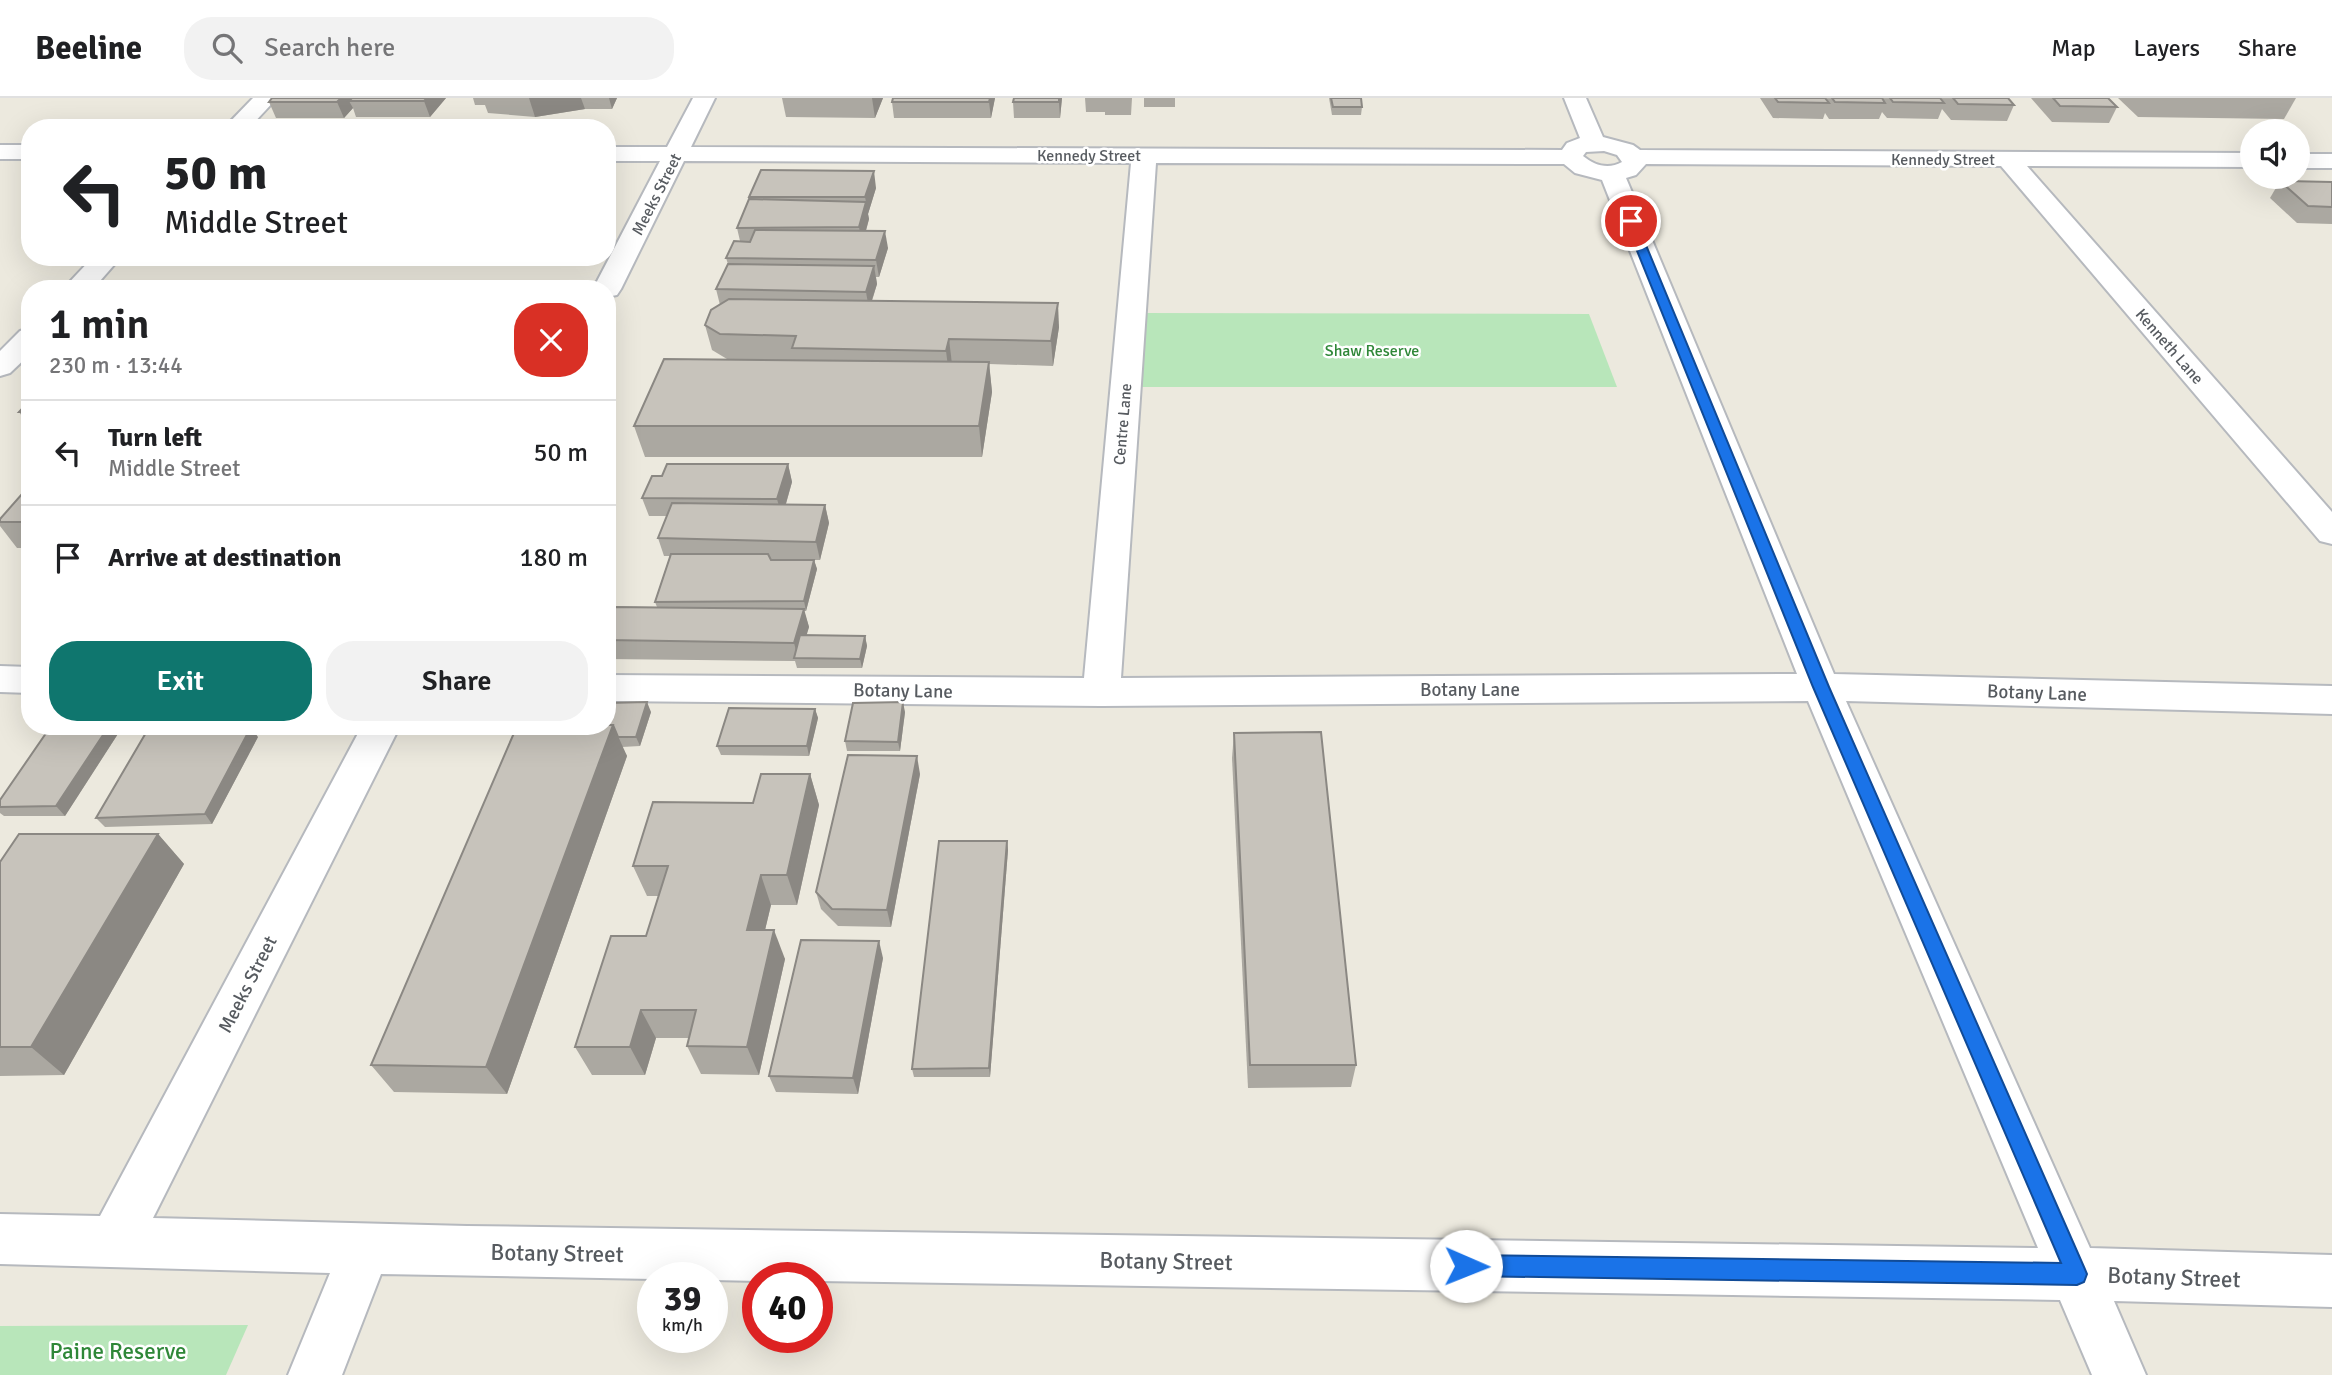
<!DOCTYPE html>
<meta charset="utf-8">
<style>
body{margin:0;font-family:Signika,sans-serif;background:#f2f2f2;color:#202124;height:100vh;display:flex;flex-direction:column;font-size:26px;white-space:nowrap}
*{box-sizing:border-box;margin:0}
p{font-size:23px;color:#757577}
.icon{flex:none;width:38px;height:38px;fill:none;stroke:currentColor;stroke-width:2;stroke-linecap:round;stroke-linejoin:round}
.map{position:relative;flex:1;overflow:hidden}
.sheet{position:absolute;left:21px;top:182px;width:595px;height:455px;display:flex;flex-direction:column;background:#fff;border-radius:28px;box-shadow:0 7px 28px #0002}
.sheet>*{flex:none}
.top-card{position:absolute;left:21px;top:21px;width:595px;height:147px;border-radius:28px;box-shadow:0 7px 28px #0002;background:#fff;color:#202124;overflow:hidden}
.fabs{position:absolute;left:2240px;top:21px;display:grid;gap:14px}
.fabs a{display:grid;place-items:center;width:70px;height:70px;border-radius:50%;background:#fff;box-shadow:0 7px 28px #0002;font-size:35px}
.speed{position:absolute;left:637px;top:1164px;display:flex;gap:14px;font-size:35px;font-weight:700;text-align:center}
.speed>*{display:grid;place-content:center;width:91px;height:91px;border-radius:50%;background:#fff;box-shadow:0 7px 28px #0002;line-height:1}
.speed small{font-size:18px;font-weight:400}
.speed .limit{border:10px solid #d22;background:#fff;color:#111}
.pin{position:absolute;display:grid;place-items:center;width:60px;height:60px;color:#fff;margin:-30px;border:4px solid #fff;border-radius:50%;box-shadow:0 2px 7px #0007}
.me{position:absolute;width:77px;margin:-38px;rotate:91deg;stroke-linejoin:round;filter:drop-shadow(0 0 5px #0008)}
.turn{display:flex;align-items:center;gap:24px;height:147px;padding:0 28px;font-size:32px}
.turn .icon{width:91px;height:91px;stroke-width:2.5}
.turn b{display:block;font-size:49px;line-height:60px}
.round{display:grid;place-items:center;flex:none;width:74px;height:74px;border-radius:28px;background:#f2f2f2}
.headline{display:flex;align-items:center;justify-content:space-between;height:119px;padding:0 28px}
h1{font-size:42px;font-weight:600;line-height:52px}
.action{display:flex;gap:14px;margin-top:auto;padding:14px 28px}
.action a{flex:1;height:80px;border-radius:28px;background:#0f766e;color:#fff;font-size:28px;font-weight:600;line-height:80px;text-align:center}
.action a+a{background:#f2f2f2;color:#202124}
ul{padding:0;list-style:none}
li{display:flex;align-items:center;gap:21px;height:105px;padding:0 28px;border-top:2px solid #e0e0e0}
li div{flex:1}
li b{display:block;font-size:26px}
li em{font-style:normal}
header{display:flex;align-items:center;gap:42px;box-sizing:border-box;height:98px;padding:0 35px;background:#fff;border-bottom:2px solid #e0e0e0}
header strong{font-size:33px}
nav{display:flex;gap:38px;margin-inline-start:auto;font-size:24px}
.search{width:490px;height:63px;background:#f2f2f2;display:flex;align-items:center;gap:18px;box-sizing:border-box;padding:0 24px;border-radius:28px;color:#757577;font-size:26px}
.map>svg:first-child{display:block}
.green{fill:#b8e6ba}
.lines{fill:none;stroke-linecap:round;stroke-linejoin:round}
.minor-casing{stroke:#b6b9be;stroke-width:4}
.minor{fill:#fff;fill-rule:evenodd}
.wall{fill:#aba8a1;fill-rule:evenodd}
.shaded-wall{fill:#8b8883}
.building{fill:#c7c3bb;stroke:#8b8883;stroke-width:2}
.route{fill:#1a73e8;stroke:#114b97;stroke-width:2}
.labels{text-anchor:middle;stroke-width:5;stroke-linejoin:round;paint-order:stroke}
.far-street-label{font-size:16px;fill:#575b60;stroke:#fff}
.far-park-label{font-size:16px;fill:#2f8738;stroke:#fff}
.street-label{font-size:19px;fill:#575b60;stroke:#fff}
.near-street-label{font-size:23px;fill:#575b60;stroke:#fff}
.near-park-label{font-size:23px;fill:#2f8738;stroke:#fff}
</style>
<header>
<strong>Beeline</strong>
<div class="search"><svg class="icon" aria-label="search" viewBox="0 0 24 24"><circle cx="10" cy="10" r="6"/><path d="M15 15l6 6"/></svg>Search here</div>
<nav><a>Map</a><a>Layers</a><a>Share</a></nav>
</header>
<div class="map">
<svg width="2332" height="1277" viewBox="0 0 2332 1277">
<rect width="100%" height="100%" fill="#ece9de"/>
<g class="green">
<path d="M1141 215 1589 216 1617 289H1139Z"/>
<path d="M248 1227 226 1277H0V1228Z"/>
</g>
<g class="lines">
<defs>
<g id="minor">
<path d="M253 0H277L249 30H224Z"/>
<path d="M693 0H715L691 49 1562 52 1567 45 1580 40 1564 0H1586L1603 39 1633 47 1640 52 2252 55V69L2027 68 2332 414V446L2320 443 2001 68 1646 66 1636 77 1626 80 1834 576 2332 588V616L1846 603 2090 1150 2332 1157V1209L2114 1203 2146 1277H2092L2060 1202 817 1183V1180H758V1183L712 1182V1180L653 1181 381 1176 342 1277H288L330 1175 0 1166V1116L100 1118 362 628H400L153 1120 467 1128 2038 1150 1808 603 1101 608 607 603V577L1084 580 1131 65 684 63 621 191 617 197 607 199V191H593L660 63H607V49H667ZM1604 53 1617 57 1622 64C1608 72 1594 67 1583 58L1586 54ZM1156 65 1564 66 1575 75 1602 82 1797 576 1121 580Z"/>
<rect x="0" y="47" width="30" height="14"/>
<rect x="2298" y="56" width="34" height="14"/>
<path d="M93 159H121L93 191H63Z"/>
<path d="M30 230V256L10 275 0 278V253L20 233Z"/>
<path d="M0 568 30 569V595L0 594Z"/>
</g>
</defs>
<use href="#minor" class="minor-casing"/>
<use href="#minor" class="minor"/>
</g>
<g class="wall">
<path d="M272 0H446L430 19H356L353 10 344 20H276L269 4Z"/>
<path d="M473 0H617L612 11H585L535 19 488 15 485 7H475Z"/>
<path d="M782 0H883L875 20 786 19Z"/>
<path d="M893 0H995L991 20H894L892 4Z"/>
<path d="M1062 0 1060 20H1014L1013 4Z"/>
<path d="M1085 0H1132L1131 17H1105V14H1086Z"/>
<rect x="1144" y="0" width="31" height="9"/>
<path d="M1329 0H1361L1362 9 1361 17H1332Z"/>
<path d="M1760 0H2008L2014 7 2007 23 1951 22 1942 11 1938 21 1887 20 1882 14 1879 21H1829L1825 15 1823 21 1773 20Z"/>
<path d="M2031 0H2108L2117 9 2109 25 2052 24Z"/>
<path d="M2118 0H2296L2284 21 2138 19Z"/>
<path d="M2280 83 2332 84V126L2297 125 2270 100Z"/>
<path d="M876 90 868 116 869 121 866 133 888 150 879 179H876L877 186 872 203 1059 229 1053 268 989 266 992 294 982 359H645L634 328 782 262 727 261 712 252 705 227 720 207 716 191 728 166 726 160 740 143 737 130 750 101 749 99Z"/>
<path d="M30 302V329L19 314Z"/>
<path d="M788 366 792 384 786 406 825 407 829 425 820 462H814L817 471 806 513H804L809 529 806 537 865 538 867 548 862 570H797L795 563 607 561V508L657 509 655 504 670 458H664L658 440 667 418H649L642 400 662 378ZM771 461 811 462H771Z"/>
<path d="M30 387V450H17L0 428V421Z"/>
<path d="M815 611 818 620 809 658 721 657 717 648Z"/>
<path d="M651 614 640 648 622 649 627 658 507 996 394 994 371 967 607 628Z"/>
<path d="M905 614 900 653H847L845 643Z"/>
<path d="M51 628H123L65 718H4L0 715V702Z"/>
<path d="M1234 635 1356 967 1351 989 1248 990 1232 660Z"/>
<path d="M258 639 212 726 105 729 96 720Z"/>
<path d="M810 676 819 707 797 807H771L765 832 785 861 759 977 701 976 687 948 689 940H656L645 977H592L575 949 646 838 659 798H647L633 768 753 705Z"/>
<path d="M920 676 891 829 838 828 821 811 816 794Z"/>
<path d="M158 736 184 766 64 977 0 978V764Z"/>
<path d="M1007 743 1008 752 990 979H914L912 971Z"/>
<path d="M883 860 858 996 776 994 769 978Z"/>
</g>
<g class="shaded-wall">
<path d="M341 0H362L349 3 353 10 344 20 337 4Z"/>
<path d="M427 0H446L430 19 424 3Z"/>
<path d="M529 0H581L585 11 535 19Z"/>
<path d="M609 0H617L612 11Z"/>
<path d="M872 0H883L875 20Z"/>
<path d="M990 0H995L991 20 989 4Z"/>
<path d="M1059 0H1062L1060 20 1059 4Z"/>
<path d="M874 73 876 90 868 116 869 121 862 146 859 129 866 104 865 99Z"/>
<path d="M885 133 888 150 879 179 876 162Z"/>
<path d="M874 168 877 186 869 211 866 194Z"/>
<path d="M1058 205 1059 229 1053 268 1051 243Z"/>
<path d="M949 241 952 266 949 277 946 253Z"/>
<path d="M989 264 992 294 982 359 979 328Z"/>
<path d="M788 366 792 384 782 419 777 401Z"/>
<path d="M825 407 829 425 820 462 816 444Z"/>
<path d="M814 462 817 471 806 513 804 503Z"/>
<path d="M804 511 809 529 800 560H798L794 545Z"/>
<path d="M865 538 867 548 862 570 860 561Z"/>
<path d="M647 604 651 614 640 648 636 639Z"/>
<path d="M903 604 905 614 900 653 898 644Z"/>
<path d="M815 611 818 620 809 658 807 648Z"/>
<path d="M613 627 627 658 507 996 486 969Z"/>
<path d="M109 628H123L65 718 56 708Z"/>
<path d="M251 629 258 639 212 726 205 716Z"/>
<path d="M917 658 920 676 891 829 887 812Z"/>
<path d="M810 676 819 707 797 807 787 777Z"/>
<path d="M158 736 184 766 64 977 31 949Z"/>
<path d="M1007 743 1008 752 990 979 989 970Z"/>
<path d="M761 777 771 807 758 861 747 832Z"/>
<path d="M774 832 785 861 759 977 747 949Z"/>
<path d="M879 843 883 860 858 996 853 980Z"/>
<path d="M641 912 656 940 645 977 630 949Z"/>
</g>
<g class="building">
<path d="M272 0H341L337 4H269Z"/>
<path d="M352 0H427L424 3H349Z"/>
<path d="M893 0H990L989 4H892Z"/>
<path d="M1014 0H1059V4H1013Z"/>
<path d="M1331 0H1361L1362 9H1333Z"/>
<path d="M1775 0H1825L1829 5 1778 4Z"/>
<path d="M1832 0H1882L1885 5 1835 4Z"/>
<path d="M1890 0H1940L1944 5 1893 4Z"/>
<path d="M1953 0H2008L2014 7 1958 6Z"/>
<path d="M2053 0H2108L2117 9 2060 8Z"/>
<path d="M761 72 874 73 865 99H749Z"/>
<path d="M2280 83 2332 84V109L2308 108Z"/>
<path d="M749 101 866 104 859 129 737 130Z"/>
<path d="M755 132 885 133 876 162 726 160 734 143 750 144Z"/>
<path d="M728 166 874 168 866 194 716 191Z"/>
<path d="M729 201 1058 205 1051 243 949 241 946 253 792 250 796 238 720 236 705 227 711 212Z"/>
<path d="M664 261 989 264 979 328H634Z"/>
<path d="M30 302V314H19Z"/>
<path d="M667 366H788L777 401 642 400 652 378H662Z"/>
<path d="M30 387V424H0V421Z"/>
<path d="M672 405 825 407 816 444 658 440Z"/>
<path d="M671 456H768L771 462H814L804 503 655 504Z"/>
<path d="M607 509 804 511 794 545 607 542Z"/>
<path d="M800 537 865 538 860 561 794 560Z"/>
<path d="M647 604 636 639H618L613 627H607V605Z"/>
<path d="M903 604 898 644 845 643 853 605Z"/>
<path d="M729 610 815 611 807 648H717Z"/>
<path d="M607 627H613L486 969 371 967 517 628H607Z"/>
<path d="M51 628H109L56 708 0 709V702Z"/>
<path d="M251 629 205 716 96 720 147 633Z"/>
<path d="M1321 634 1356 967H1250L1234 635Z"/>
<path d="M848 657 917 658 887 812 832 811 816 794Z"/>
<path d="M761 676H810L787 777H761L747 832H774L747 949 687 948 696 912H641L630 949H575L611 838H646L668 768H633L653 704 753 705Z"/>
<path d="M19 736H158L31 949H0V764Z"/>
<path d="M939 743H1007L989 970 912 971Z"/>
<path d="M801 842 879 843 853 980 769 978Z"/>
</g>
<path class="route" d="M1627 121 1636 123 1829 589 2084 1169 2087 1176 2084 1184 2077 1187 1466 1178 1458 1175 1455 1168 1458 1160 1466 1157 2061 1165 1813 589 1625 123Z"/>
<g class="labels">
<g class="far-street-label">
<text x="1089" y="63">Kennedy Street</text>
<text x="1943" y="67">Kennedy Street</text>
<text transform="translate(656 96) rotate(-63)" y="6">Meeks Street</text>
<text transform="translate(2170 248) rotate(49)" y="6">Kenneth Lane</text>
<text transform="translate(1122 326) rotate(-85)" y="6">Centre Lane</text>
</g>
<g class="far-park-label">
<text x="1372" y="258">Shaw Reserve</text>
</g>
<g class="street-label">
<text x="1470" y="598">Botany Lane</text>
<text transform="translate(903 592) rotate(1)" y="7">Botany Lane</text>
<text transform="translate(2037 594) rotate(2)" y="7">Botany Lane</text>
<text transform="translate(247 886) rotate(-63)" y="7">Meeks Street</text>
</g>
<g class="near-street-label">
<text transform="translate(557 1155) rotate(1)" y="8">Botany Street</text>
<text transform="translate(1166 1163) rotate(1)" y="8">Botany Street</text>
<text transform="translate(2174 1179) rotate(2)" y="8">Botany Street</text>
</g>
<g class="near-park-label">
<text x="118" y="1261">Paine Reserve</text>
</g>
</g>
</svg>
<div class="fabs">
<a><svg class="icon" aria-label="sound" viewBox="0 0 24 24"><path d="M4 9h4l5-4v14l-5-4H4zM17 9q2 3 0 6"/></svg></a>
</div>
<div class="speed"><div>39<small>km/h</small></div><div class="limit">40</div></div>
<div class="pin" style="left:1631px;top:123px;background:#d93025"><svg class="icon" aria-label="arrive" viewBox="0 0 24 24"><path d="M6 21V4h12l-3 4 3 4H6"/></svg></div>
<svg class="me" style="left:1466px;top:1168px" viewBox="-20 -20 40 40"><circle r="19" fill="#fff"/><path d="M0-13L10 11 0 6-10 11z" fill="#1a73e8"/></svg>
<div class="top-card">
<div class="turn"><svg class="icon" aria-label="left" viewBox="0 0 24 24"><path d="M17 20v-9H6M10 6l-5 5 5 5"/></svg><div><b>50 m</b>Middle Street</div></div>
</div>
<section class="sheet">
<div class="headline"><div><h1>1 min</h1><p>230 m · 13:44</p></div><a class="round" style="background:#d93025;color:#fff"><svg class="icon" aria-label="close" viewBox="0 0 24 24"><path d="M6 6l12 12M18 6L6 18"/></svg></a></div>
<ul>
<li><svg class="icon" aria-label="left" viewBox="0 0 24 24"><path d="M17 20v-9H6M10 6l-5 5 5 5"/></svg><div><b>Turn left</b><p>Middle Street</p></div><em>50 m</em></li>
<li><svg class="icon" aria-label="arrive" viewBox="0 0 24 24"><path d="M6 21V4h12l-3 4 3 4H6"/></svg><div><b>Arrive at destination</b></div><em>180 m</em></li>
</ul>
<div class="action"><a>Exit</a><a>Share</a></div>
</section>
</div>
